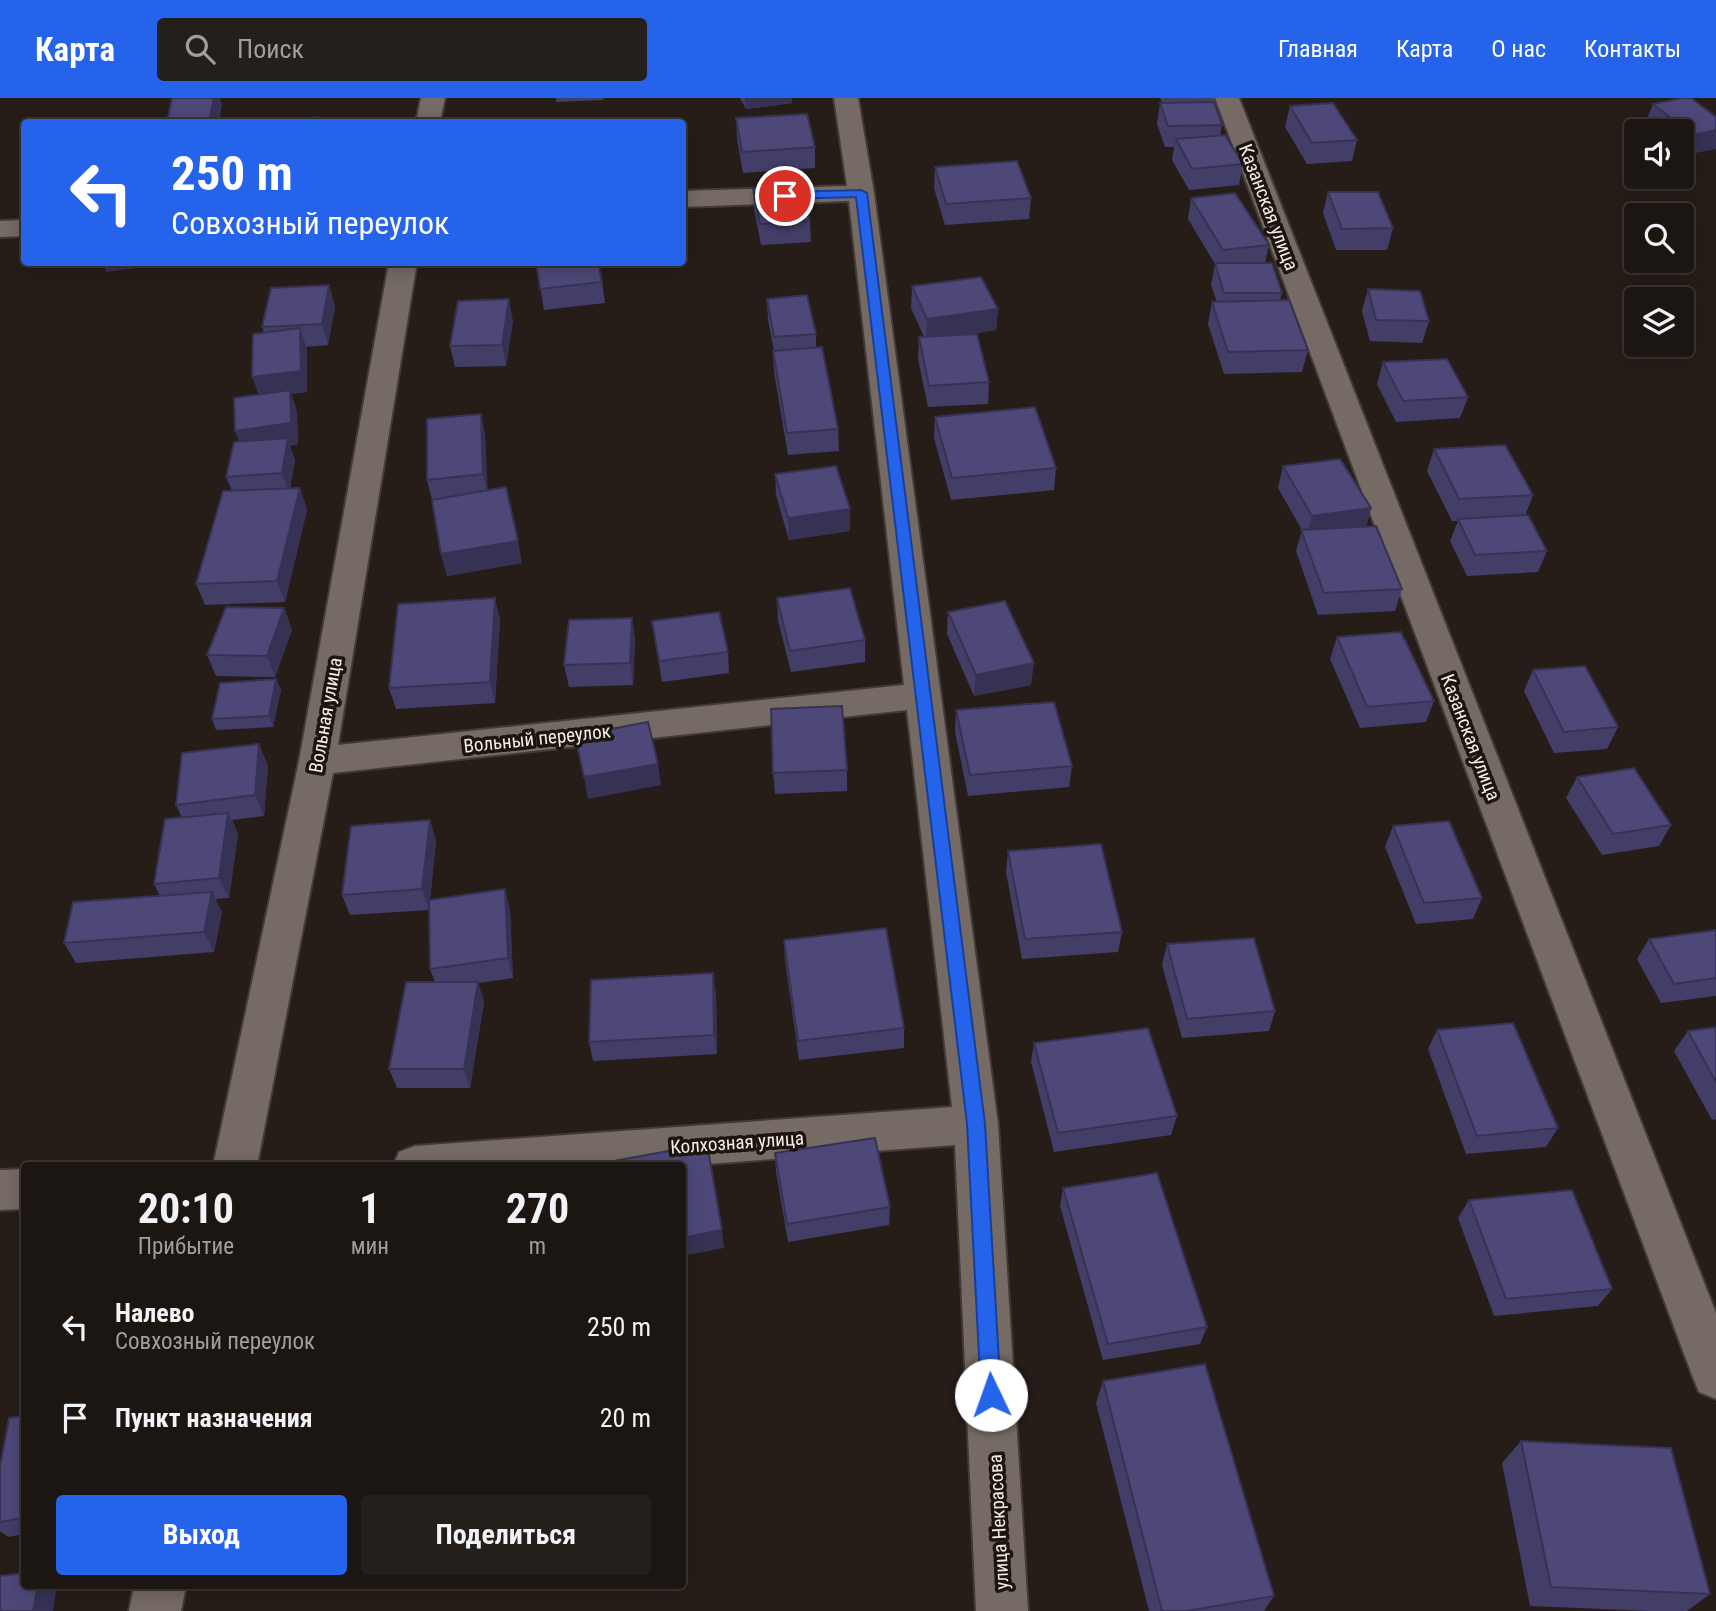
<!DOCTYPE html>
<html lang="ru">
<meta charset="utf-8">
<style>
body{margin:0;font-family:"Roboto Condensed",sans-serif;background:#251f1b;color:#f1f3f6;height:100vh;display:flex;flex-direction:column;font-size:26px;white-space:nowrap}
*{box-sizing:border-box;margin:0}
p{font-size:23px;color:#a09f9f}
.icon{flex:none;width:38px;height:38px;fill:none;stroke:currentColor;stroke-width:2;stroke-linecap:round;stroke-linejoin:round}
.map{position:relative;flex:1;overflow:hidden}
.details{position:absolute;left:21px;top:1064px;width:665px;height:427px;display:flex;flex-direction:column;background:#1c1612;border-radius:7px;box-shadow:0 4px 18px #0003,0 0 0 2px #3a3532}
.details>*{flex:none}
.guide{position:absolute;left:21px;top:21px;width:665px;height:147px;border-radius:7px;box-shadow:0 4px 18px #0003,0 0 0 2px #3a3532;background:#2563eb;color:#fff;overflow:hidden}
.fabs{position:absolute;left:1624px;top:21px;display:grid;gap:14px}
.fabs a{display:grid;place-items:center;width:70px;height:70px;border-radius:7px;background:#1c1612;box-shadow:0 4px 18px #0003,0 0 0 2px #3a3532;font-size:35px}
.pin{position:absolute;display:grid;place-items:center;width:60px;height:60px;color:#fff;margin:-30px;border:4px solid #fff;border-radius:50%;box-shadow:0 2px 7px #0007}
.me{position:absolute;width:77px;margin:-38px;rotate:357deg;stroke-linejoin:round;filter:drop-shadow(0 0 5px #0008)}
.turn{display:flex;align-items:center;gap:24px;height:147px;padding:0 35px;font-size:32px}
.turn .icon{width:91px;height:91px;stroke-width:2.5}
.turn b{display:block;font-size:49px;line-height:60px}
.eta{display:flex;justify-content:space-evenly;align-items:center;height:119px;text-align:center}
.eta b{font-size:42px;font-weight:700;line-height:49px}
.primary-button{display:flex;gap:14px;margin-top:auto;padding:14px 35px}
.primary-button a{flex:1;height:80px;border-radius:7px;background:#2563eb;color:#fff;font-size:28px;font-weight:700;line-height:80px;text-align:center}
.primary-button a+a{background:#251f1b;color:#f1f3f6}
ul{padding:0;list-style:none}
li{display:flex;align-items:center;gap:21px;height:91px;padding:0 35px}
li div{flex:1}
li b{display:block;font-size:26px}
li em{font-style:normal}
header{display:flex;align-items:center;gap:42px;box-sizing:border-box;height:98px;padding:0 35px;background:#2563eb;color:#fff}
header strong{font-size:33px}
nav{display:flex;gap:38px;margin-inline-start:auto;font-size:24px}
.search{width:490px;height:63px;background:#251f1b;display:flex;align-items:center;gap:18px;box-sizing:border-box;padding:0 24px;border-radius:7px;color:#a09f9f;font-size:26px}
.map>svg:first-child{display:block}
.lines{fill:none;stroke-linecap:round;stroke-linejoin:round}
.minor-casing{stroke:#413a37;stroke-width:4}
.minor{fill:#756a64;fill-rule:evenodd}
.wall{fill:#423e67}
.shaded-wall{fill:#363254}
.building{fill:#4d4878;stroke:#363254;stroke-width:2}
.route{fill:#2563eb;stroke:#184099;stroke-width:2}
.labels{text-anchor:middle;stroke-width:7;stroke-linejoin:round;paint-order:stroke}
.street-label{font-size:19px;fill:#f4eeea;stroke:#1c140f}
</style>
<header>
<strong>Карта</strong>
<div class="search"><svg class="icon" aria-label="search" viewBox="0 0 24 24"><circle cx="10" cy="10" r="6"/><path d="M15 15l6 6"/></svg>Поиск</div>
<nav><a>Главная</a><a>Карта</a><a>О нас</a><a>Контакты</a></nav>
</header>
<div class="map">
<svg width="1716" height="1513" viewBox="0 0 1716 1513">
<rect width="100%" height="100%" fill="#261d18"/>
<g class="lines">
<defs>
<g id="minor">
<path d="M421 0H445L440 24H416Z"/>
<path d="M834 0H858L874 95 998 1026 1028 1513H976L955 1047 682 1068H393L399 1054 415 1048 952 1009 907 612 333 675 257 1068H213L299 663 389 164H417L338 647 904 587 849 103 682 109V93L847 88Z"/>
<path d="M1215 0H1239L1716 1215V1301L1699 1294 1692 1277Z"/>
<path d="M24 122V138L0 139V123Z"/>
<path d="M24 1071V1111L0 1112V1072Z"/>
<path d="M134 1488H186L181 1513H129Z"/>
</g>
</defs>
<use href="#minor" class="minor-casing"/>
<use href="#minor" class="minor"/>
</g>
<g class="wall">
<path d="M556 0H604L603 2 556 4Z"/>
<path d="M740 0H792V5L746 11Z"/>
<path d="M1160 0H1214V5L1222 27 1220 38 1243 66 1239 87 1189 92 1172 62 1174 49H1165L1157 26 1160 5H1162Z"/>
<path d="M1653 6 1716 19 1685 57 1682 55V33H1654L1645 26Z"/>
<path d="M1290 8 1357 42 1352 63 1307 66 1285 29Z"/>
<path d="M736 20 815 49V70L743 75 737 41Z"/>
<path d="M935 69 1031 100 1029 121 945 127 934 90Z"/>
<path d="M753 90 810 123 811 144 761 147 754 111Z"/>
<path d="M1328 94 1393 130 1387 152H1336L1323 115Z"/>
<path d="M1191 100 1269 147 1265 165 1282 195 1280 202 1308 252 1302 274 1224 276 1208 226 1212 204H1217L1211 187 1215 166 1188 121Z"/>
<path d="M536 164 602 184 605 205 544 212Z"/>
<path d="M329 187 335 209 328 247 306 249 307 294 291 296 297 314 298 346 290 348 295 362 290 390H300L307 412 285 504 205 507 196 486 232 393 226 379 239 343 235 333 258 297 264 234 262 229Z"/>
<path d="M912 188 998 211 996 232 964 237 989 284 988 306 928 309 918 261 919 239H924L911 210Z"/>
<path d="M1368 191 1429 223 1422 245 1370 243 1362 213Z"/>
<path d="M767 201 816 236V250L838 331 839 353 788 357 774 274 773 253H774L768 222Z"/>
<path d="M513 223 506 268 455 269 450 248Z"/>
<path d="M1383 264 1468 299 1460 320 1396 324 1377 286Z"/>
<path d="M481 316 485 337 487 393 522 465 447 478 441 456 432 402 427 382Z"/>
<path d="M935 319 1056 370 1054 392 951 402 934 340Z"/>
<path d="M1434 351 1533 397 1525 418 1547 453 1538 474 1467 478 1450 443 1458 423H1452L1427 373Z"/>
<path d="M1283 368 1371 410 1366 429 1402 491 1395 513 1318 517 1296 453 1302 432 1278 390Z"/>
<path d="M775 376 850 411V433L789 442 776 397Z"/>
<path d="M777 500 865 542V564L791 574 778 522Z"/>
<path d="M284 510 292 532 275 579 216 578 207 557Z"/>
<path d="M948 514 1031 587 974 598 947 536Z"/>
<path d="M632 520 635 542 633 587 569 589 564 567Z"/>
<path d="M500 521 495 605 396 611 389 590Z"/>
<path d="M652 523 728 554 729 575 662 584Z"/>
<path d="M1337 539 1434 603 1426 624 1360 630 1330 561Z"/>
<path d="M1533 572 1618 629 1607 651 1554 655 1524 593Z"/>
<path d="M276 581 281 592 273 629 216 632 212 621Z"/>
<path d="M956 612 1072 668 1069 689 968 698 955 634Z"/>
<path d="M268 667 264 718 232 722 238 736 229 800 215 801 222 814 214 854 76 865 64 845 160 798 154 786 182 720 176 707Z"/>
<path d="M847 672V693L775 696 773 675Z"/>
<path d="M1577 679 1671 727 1659 748 1602 757 1566 700Z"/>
<path d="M430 722 436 743 430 802 510 812 513 880 478 885 484 904 470 990H397L389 971 435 884 430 871 429 812 350 817 342 797Z"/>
<path d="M1393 728 1482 800 1473 821 1416 826 1385 749Z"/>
<path d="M1008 753 1122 834 1118 854 1022 861 1006 774Z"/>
<path d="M1716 832V898L1661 905 1637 861 1649 841Z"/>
<path d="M784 842 904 930V950L799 962 785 862Z"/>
<path d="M1167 846 1275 913 1269 933 1182 940 1162 867Z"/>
<path d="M716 895 717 956 593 963 589 944Z"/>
<path d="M1716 929V1021L1712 1022 1674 953 1688 933Z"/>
<path d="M1437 932 1558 1030 1546 1049 1466 1056 1428 951Z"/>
<path d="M1034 945 1177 1018 1171 1037 1054 1054 1031 964Z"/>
<path d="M775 1055 890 1109 889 1127 788 1144 776 1074Z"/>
<path d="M1063 1090 1207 1229 1200 1246 1103 1262 1060 1108Z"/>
<path d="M1469 1102 1612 1191 1598 1208 1494 1218 1458 1120Z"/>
<path d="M1103 1283 1274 1498 1264 1513H1149L1096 1305Z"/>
<path d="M24 1318V1436L8 1439 0 1433V1369Z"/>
<path d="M1521 1343 1710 1496 1687 1513H1649L1530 1508 1502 1365Z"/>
</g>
<g class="shaded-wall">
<path d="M214 0H220L222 7 219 24H209Z"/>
<path d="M745 0H792V5L746 11Z"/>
<path d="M1716 32V51L1685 57 1693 37Z"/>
<path d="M103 164H151V168L106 174Z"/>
<path d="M329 187 335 209 328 247 322 226Z"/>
<path d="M509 201 513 223 506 268 502 247Z"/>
<path d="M998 211 996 232 926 242 927 221Z"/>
<path d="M300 230 307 251V294L291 296 297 314 298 346 290 348 295 362 289 397 282 375 243 354 235 333 260 300 252 279Z"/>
<path d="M481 316 485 337 488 398 483 376Z"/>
<path d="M300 390 307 412 285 504 277 483Z"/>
<path d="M1371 410 1365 432 1306 440 1312 418Z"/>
<path d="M850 411V433L789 442 788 420Z"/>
<path d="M518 443 522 465 447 478 441 456Z"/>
<path d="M495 500 500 521 495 605 490 584Z"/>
<path d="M284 510 292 532 275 579 267 558Z"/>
<path d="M632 520 635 542 633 587 630 565Z"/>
<path d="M1034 565 1031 587 974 598 976 577Z"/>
<path d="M276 581 281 592 273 629 269 618Z"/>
<path d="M259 646 268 667 264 718 255 697Z"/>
<path d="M658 666 661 687 588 701 584 679Z"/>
<path d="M228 715 238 736 229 800 219 780Z"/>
<path d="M430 722 436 743 429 812 422 791Z"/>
<path d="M505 791 510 812 513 880 508 860Z"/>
<path d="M212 794 222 814 214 854 204 834Z"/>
<path d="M713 875 716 895 717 956 714 937Z"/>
<path d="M478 884 484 904 470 990 464 971Z"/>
<path d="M722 1132 724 1150 682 1158V1140Z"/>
<path d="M38 1488H57L53 1513H33Z"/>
</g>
<g class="building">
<path d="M172 0H214L209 24H167Z"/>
<path d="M1683 0H1691L1716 19V32L1693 37 1653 6Z"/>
<path d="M1214 4 1222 27 1168 28 1160 5Z"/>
<path d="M1333 5 1357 42 1312 45 1290 8Z"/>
<path d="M807 16 815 49 742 54 736 20Z"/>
<path d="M318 19 319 24H281Z"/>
<path d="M1225 37 1243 66 1192 71 1176 41Z"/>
<path d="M1017 63 1031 100 946 106 935 69Z"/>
<path d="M802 87 810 123 760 126 753 90Z"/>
<path d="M1328 94H1378L1393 130 1342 131Z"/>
<path d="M1235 95 1269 147 1223 152 1191 100Z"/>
<path d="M536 164H598L602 184 540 191Z"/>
<path d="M1215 165H1272L1282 195H1224Z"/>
<path d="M981 179 998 211 927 221 912 188Z"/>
<path d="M329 187 322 226 262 229 271 190Z"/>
<path d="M1368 191 1420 193 1429 223 1376 222Z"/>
<path d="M807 197 816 236 774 239 767 201Z"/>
<path d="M509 201 502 247 450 248 458 203Z"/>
<path d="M1289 202 1308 252 1228 254 1212 204Z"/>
<path d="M300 230 301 273 252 279 253 236Z"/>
<path d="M977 236 989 284 929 288 919 239Z"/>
<path d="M822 249 838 331 787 335 773 253Z"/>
<path d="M1447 261 1468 299 1403 303 1383 264Z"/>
<path d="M290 292 291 325 235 333 234 300Z"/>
<path d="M1035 309 1056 370 952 380 935 319Z"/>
<path d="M481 316 483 376 427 382V321Z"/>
<path d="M288 340 282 375 226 379 234 344Z"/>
<path d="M1505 347 1533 397 1459 401 1434 351Z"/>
<path d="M1340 361 1371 410 1312 418 1283 368Z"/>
<path d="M836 368 850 411 788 420 775 376Z"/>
<path d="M506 389 518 443 441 456 432 402Z"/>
<path d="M300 390 277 483 196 486 223 393Z"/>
<path d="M1528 417 1547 453 1475 457 1458 421Z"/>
<path d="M1376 428 1402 491 1324 495 1301 432Z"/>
<path d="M850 490 865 542 790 553 777 500Z"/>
<path d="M495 500 490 584 389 590 398 506Z"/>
<path d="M1005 503 1034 565 976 577 948 514Z"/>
<path d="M226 509 284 510 267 558 207 557Z"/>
<path d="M719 514 728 554 659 563 652 523Z"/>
<path d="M632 520 630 565 564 567 569 522Z"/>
<path d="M1401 534 1434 603 1367 609 1337 539Z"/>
<path d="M1585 568 1618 629 1564 634 1533 572Z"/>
<path d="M276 581 269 618 212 621 220 585Z"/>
<path d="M1054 604 1072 668 970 677 956 612Z"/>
<path d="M842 608 847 672 773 675 771 611Z"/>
<path d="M648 624 658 666 584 679 575 638Z"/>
<path d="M259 646 255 697 176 707 182 655Z"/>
<path d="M1634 670 1671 727 1613 736 1577 679Z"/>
<path d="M228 715 219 780 154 786 165 721Z"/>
<path d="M430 722 422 791 342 797 351 728Z"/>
<path d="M1449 723 1482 800 1424 805 1393 728Z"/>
<path d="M1101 746 1122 834 1025 841 1008 753Z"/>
<path d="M505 791 508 860 430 871 429 802Z"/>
<path d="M212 794 204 834 64 845 73 804Z"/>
<path d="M886 830 904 930 798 943 784 842Z"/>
<path d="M1716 832V880L1674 886 1649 841Z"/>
<path d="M1254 840 1275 913 1187 921 1167 846Z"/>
<path d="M713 875 714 937 589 944 591 882Z"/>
<path d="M406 884H478L464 971H389Z"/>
<path d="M1513 925 1558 1030 1477 1038 1437 932Z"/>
<path d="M1716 929V984L1688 933Z"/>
<path d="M1148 930 1177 1018 1058 1035 1034 945Z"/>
<path d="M875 1040 890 1109 787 1126 775 1055Z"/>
<path d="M707 1046 722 1132 682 1140V1068H597V1066Z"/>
<path d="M1157 1075 1207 1229 1108 1246 1063 1090Z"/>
<path d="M1572 1092 1612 1191 1506 1201 1469 1102Z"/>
<path d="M1205 1266 1274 1498 1187 1513H1162L1103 1283Z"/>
<path d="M24 1318V1420L0 1424V1369L9 1320Z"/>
<path d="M1521 1343 1671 1350 1710 1496 1551 1489Z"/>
<path d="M24 1475V1488H38L33 1513H0V1478Z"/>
</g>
<path class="route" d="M861 92 867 95 985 1026 1001 1297 998 1304 991 1307 984 1304 981 1297 967 1026 856 99 785 101 779 98 785 94Z"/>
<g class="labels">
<g class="street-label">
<text transform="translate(1269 109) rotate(69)" y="7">Казанская улица</text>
<text transform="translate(325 617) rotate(-80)" y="7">Вольная улица</text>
<text transform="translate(1471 639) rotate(69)" y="7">Казанская улица</text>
<text transform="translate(537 640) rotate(-6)" y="7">Вольный переулок</text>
<text transform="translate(737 1044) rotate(-4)" y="7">Колхозная улица</text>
<text transform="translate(998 1424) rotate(-93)" y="7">улица Некрасова</text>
</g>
</g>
</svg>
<div class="fabs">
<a><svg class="icon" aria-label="sound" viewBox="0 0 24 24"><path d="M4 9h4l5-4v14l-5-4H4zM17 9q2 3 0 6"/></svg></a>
<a><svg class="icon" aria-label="search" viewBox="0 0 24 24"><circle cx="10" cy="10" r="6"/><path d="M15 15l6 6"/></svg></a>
<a><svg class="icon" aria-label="layers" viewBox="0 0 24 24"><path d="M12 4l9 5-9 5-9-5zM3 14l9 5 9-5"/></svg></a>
</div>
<div class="pin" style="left:785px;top:98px;background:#d93025"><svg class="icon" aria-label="arrive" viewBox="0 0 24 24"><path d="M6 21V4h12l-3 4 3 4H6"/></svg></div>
<svg class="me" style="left:991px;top:1297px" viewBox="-20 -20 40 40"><circle r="19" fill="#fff"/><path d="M0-13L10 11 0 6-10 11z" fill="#2563eb"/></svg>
<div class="guide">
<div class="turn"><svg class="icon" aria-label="left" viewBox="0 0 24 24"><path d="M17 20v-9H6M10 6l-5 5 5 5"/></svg><div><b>250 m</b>Совхозный переулок</div></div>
</div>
<section class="details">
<div class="eta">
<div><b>20:10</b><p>Прибытие</p></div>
<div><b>1</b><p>мин</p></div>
<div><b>270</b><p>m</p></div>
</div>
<ul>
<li><svg class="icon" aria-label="left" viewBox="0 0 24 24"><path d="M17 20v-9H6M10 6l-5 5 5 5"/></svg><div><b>Налево</b><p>Совхозный переулок</p></div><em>250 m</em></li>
<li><svg class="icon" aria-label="arrive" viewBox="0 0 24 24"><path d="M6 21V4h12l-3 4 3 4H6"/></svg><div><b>Пункт назначения</b></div><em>20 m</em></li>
</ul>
<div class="primary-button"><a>Выход</a><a>Поделиться</a></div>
</section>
</div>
